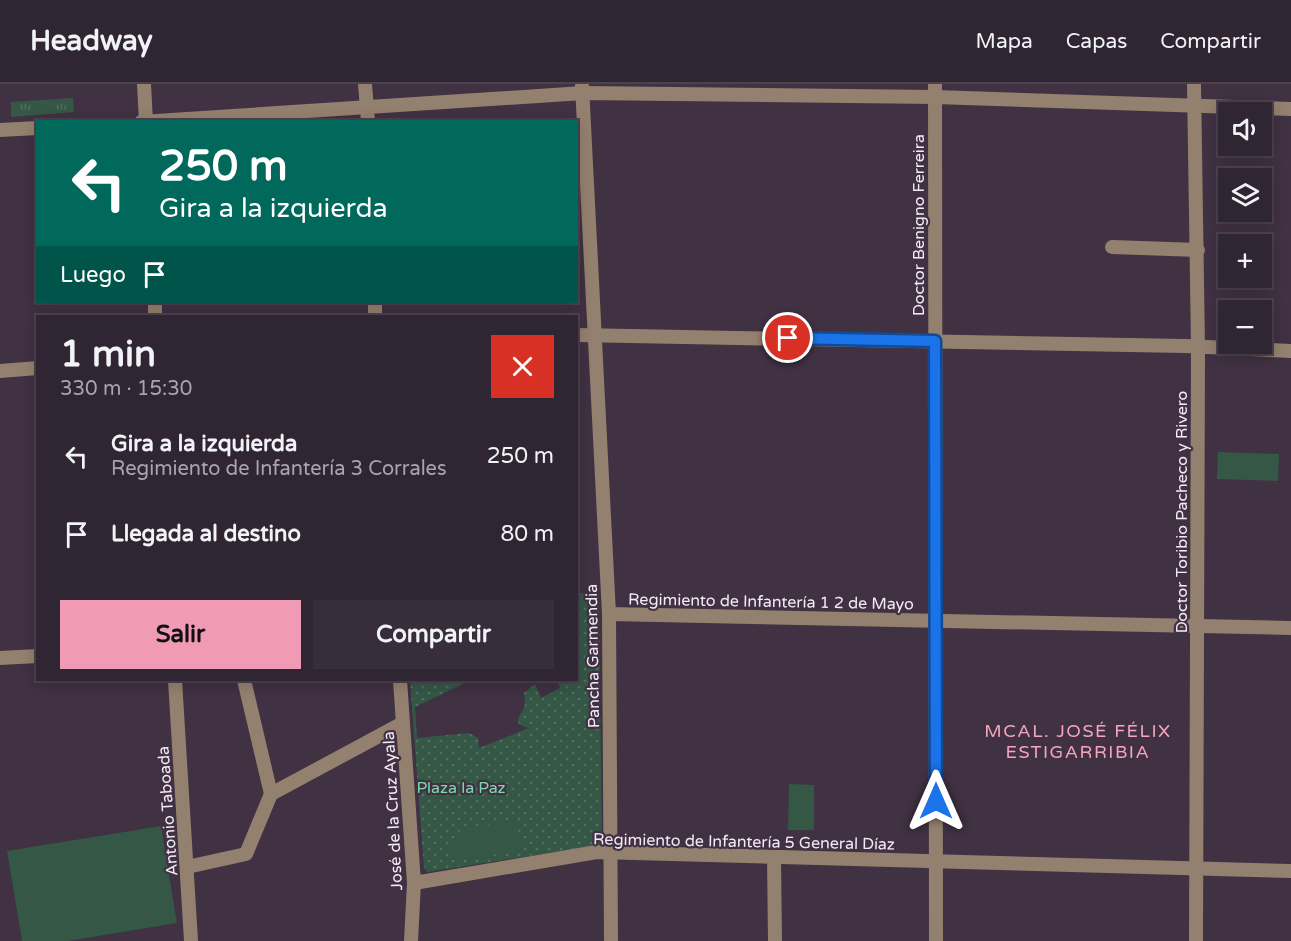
<!DOCTYPE html>
<html lang="es">
<meta charset="utf-8">
<style>
body{margin:0;font-family:"Varela Round",sans-serif;background:#382d3a;color:#f1f3f6;height:100vh;display:flex;flex-direction:column;font-size:22px;white-space:nowrap}
*{box-sizing:border-box;margin:0}
p{font-size:20px;color:#a8a5ac}
.icon{flex:none;width:33px;height:33px;fill:none;stroke:currentColor;stroke-width:2;stroke-linecap:round;stroke-linejoin:round}
.map{position:relative;flex:1;overflow:hidden}
.sheet{position:absolute;left:36px;top:231px;width:542px;height:366px;display:flex;flex-direction:column;background:#302532;border-radius:0px;box-shadow:0 3px 15px #0003,0 0 0 2px #4b424d}
.sheet>*{flex:none}
.top-card{position:absolute;left:36px;top:36px;width:542px;height:183px;border-radius:0px;box-shadow:0 3px 15px #0003,0 0 0 2px #4b424d;background:#00695c;color:#fff;overflow:hidden}
.buttons{position:absolute;left:1218px;top:18px;display:grid;gap:12px}
.buttons a{display:grid;place-items:center;width:54px;height:54px;border-radius:0px;background:#302532;box-shadow:0 3px 15px #0003,0 0 0 2px #4b424d;font-size:30px}
.pin{position:absolute;display:grid;place-items:center;width:51px;height:51px;color:#fff;margin:-26px;border:3px solid #fff;border-radius:50%;box-shadow:0 2px 6px #0007}
.me{position:absolute;width:66px;margin:-33px;rotate:0deg;stroke-linejoin:round;filter:drop-shadow(0 0 4px #0008)}
.turn{display:flex;align-items:center;gap:21px;height:126px;padding:0 24px;font-size:27px}
.turn .icon{width:78px;height:78px;stroke-width:2.5}
.turn b{display:block;font-size:42px;line-height:51px}
.then{display:flex;align-items:center;height:57px;padding:0 24px;background:#0003;gap:12px;font-size:22px}
.round{display:grid;place-items:center;flex:none;width:63px;height:63px;border-radius:0px;background:#382d3a}
.headline{display:flex;align-items:center;justify-content:space-between;height:102px;padding:0 24px}
h1{font-size:36px;font-weight:700;line-height:45px}
.button{display:flex;gap:12px;margin-top:auto;padding:12px 24px}
.button a{flex:1;height:69px;border-radius:0px;background:#f09ab5;color:#111;font-size:24px;font-weight:700;line-height:69px;text-align:center}
.button a+a{background:#382d3a;color:#f1f3f6}
ul{padding:0;list-style:none}
li{display:flex;align-items:center;gap:18px;height:78px;padding:0 24px}
li div{flex:1}
li b{display:block;font-size:22px}
li em{font-style:normal}
header{display:flex;align-items:center;gap:36px;box-sizing:border-box;height:84px;padding:0 30px;background:#302532;border-bottom:2px solid #4b424d}
header strong{font-size:28px}
nav{display:flex;gap:33px;margin-inline-start:auto;font-size:21px}
.map>svg:first-child{display:block}
.grass{fill:url(#grass-tufts)}
.park{fill:url(#park-dots)}
.pitch{fill:#345746}
.lines{fill:none;stroke-linecap:round;stroke-linejoin:round}
.minor{stroke:#94806f;stroke-width:14}
.route-casing{stroke:#114b97;stroke-width:15}
.route{stroke:#1a73e8;stroke-width:10}
.labels{text-anchor:middle;stroke-width:4.5;stroke-linejoin:round;paint-order:stroke}
.street-label{font-size:16px;fill:#f3eaf5;stroke:#403143}
.park-label{font-size:16px;fill:#7cd8ad;stroke:#403143}
.neighbourhood-label{font-size:18px;letter-spacing:1.5px;fill:#f6a5be;stroke:#403143}
</style>
<header>
<strong>Headway</strong>
<nav><a>Mapa</a><a>Capas</a><a>Compartir</a></nav>
</header>
<div class="map">
<svg width="1291" height="857" viewBox="0 0 1291 857">
<defs>
<pattern id="grass-tufts" width="24" height="20" patternUnits="userSpaceOnUse" patternTransform="scale(1.5)"><rect width="24" height="20" fill="#345746"/><path d="M3 7l-1-3M5 7V3M7 7l1-3M15 17l-1-3M17 17v-4M19 17l1-3" fill="none" stroke="#526f61"/></pattern>
<pattern id="park-dots" width="8" height="8" patternUnits="userSpaceOnUse" patternTransform="scale(1.5)"><rect width="8" height="8" fill="#345746"/><path d="M2 2h.1M6 6h.1" fill="none" stroke="#526f61" stroke-width="1.8" stroke-linecap="round"/></pattern>
</defs>
<rect width="100%" height="100%" fill="#403143"/>
<path class="grass" d="M73 14 74 28 11 33V18Z"/>
<path class="park" d="M576 509H599L602 757 599 761 427 788 424 784 410 596H471L415 623 417 654 469 649 478 654 479 664 529 644C512 640 518 635 524 624 526 619 524 614 524 609L535 600 541 614 560 604 557 596H576Z"/>
<g class="pitch">
<path d="M1218 368 1279 370 1278 397 1217 395Z"/>
<path d="M789 700 814 701V746H788Z"/>
<path d="M517 737 521 767 451 776 449 763 462 744Z"/>
<path d="M161 742 177 839 68 857H22L7 767Z"/>
</g>
<g class="lines">
<g class="minor">
<path d="M144 0 146 38"/>
<path d="M365 0 368 38"/>
<path d="M935 0 936 857"/>
<path d="M1194 0 1198 263 1196 857"/>
<path d="M582 2 609 530 611 857"/>
<path d="M141 38 583 9 935 13 1291 25"/>
<path d="M0 46 38 44"/>
<path d="M1112 163 1198 166"/>
<path d="M155 218V232"/>
<path d="M375 218V232"/>
<path d="M576 251 1185 262 1291 267"/>
<path d="M0 287 38 284"/>
<path d="M609 530 1291 544"/>
<path d="M0 574 38 572"/>
<path d="M175 596 191 857"/>
<path d="M244 596 271 710"/>
<path d="M400 596 414 799 411 857"/>
<path d="M774 773 775 857"/>
<path d="M187 783 246 770 271 710 403 639"/>
<path d="M414 799 597 768 1291 787"/>
</g>
</g>
<g class="lines">
<defs>
<path id="route" d="M788 254 935 257 936 717"/>
</defs>
<use href="#route" class="route-casing"/>
<use href="#route" class="route"/>
</g>
<g class="labels">
<g class="street-label">
<text transform="translate(918 141) rotate(-90)" y="6">Doctor Benigno Ferreira</text>
<text transform="translate(1181 428) rotate(-90)" y="6">Doctor Toribio Pacheco y Rivero</text>
<text transform="translate(771 517) rotate(1)" y="6">Regimiento de Infantería 1 2 de Mayo</text>
<text transform="translate(592 572) rotate(-91)" y="6">Pancha Garmendia</text>
<text transform="translate(167 727) rotate(-94)" y="6">Antonio Taboada</text>
<text transform="translate(392 727) rotate(-93)" y="6">José de la Cruz Ayala</text>
<text transform="translate(744 757) rotate(1)" y="6">Regimiento de Infantería 5 General Díaz</text>
</g>
<g class="park-label">
<text x="461" y="709">Plaza la Paz</text>
</g>
<g class="neighbourhood-label">
<text x="1078" y="653">MCAL. JOSÉ FÉLIX<tspan x="1078" dy="21">ESTIGARRIBIA</tspan></text>
</g>
</g>
</svg>
<div class="buttons">
<a><svg class="icon" aria-label="sound" viewBox="0 0 24 24"><path d="M4 9h4l5-4v14l-5-4H4zM17 9q2 3 0 6"/></svg></a>
<a><svg class="icon" aria-label="layers" viewBox="0 0 24 24"><path d="M12 4l9 5-9 5-9-5zM3 14l9 5 9-5"/></svg></a>
<a>+</a>
<a>−</a>
</div>
<div class="pin" style="left:788px;top:254px;background:#d93025"><svg class="icon" aria-label="arrive" viewBox="0 0 24 24"><path d="M6 21V4h12l-3 4 3 4H6"/></svg></div>
<svg class="me" style="left:936px;top:717px" viewBox="-20 -20 40 40"><path d="M0-17L14 15 0 8-14 15z" fill="#1a73e8" stroke="#fff" stroke-width="4"/></svg>
<div class="top-card">
<div class="turn"><svg class="icon" aria-label="left" viewBox="0 0 24 24"><path d="M17 20v-9H6M10 6l-5 5 5 5"/></svg><div><b>250 m</b>Gira a la izquierda</div></div>
<div class="then">Luego<svg class="icon" aria-label="arrive" viewBox="0 0 24 24"><path d="M6 21V4h12l-3 4 3 4H6"/></svg></div>
</div>
<section class="sheet">
<div class="headline"><div><h1>1 min</h1><p>330 m · 15:30</p></div><a class="round" style="background:#d93025;color:#fff"><svg class="icon" aria-label="close" viewBox="0 0 24 24"><path d="M6 6l12 12M18 6L6 18"/></svg></a></div>
<ul>
<li><svg class="icon" aria-label="left" viewBox="0 0 24 24"><path d="M17 20v-9H6M10 6l-5 5 5 5"/></svg><div><b>Gira a la izquierda</b><p>Regimiento de Infantería 3 Corrales</p></div><em>250 m</em></li>
<li><svg class="icon" aria-label="arrive" viewBox="0 0 24 24"><path d="M6 21V4h12l-3 4 3 4H6"/></svg><div><b>Llegada al destino</b></div><em>80 m</em></li>
</ul>
<div class="button"><a>Salir</a><a>Compartir</a></div>
</section>
</div>
